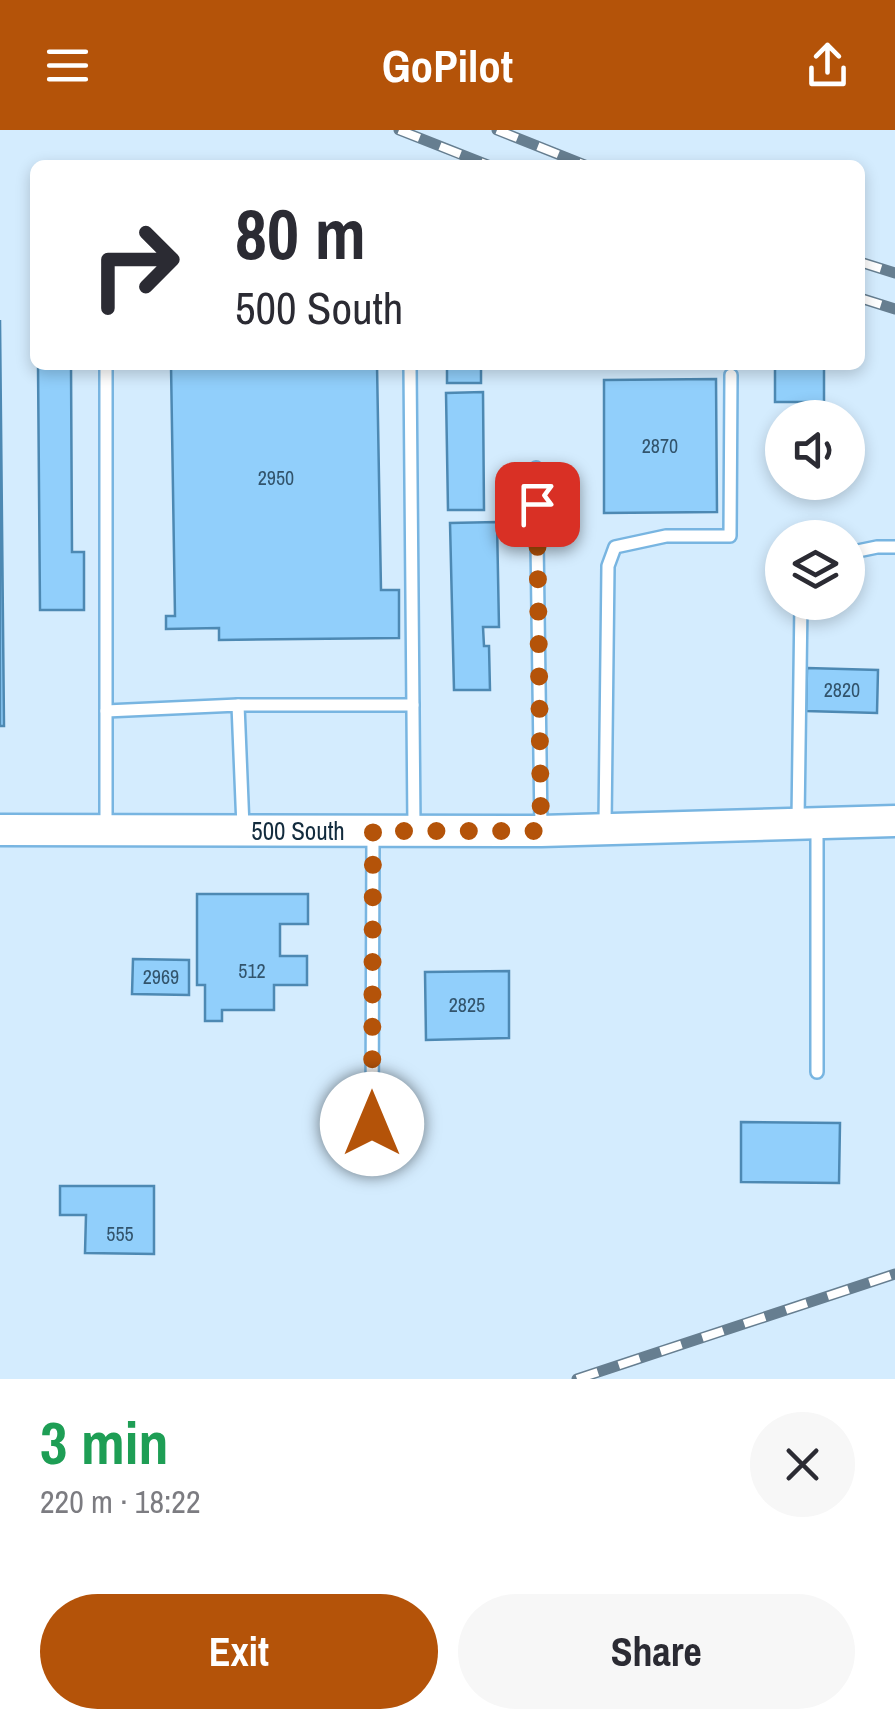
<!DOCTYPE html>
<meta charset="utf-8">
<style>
body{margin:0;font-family:"Archivo Narrow",sans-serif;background:#f7f7f7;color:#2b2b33;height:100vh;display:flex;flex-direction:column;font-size:38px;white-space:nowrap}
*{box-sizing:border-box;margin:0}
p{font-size:32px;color:#7c7c81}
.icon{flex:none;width:55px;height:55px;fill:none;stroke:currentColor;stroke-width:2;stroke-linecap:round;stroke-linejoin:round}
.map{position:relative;height:1249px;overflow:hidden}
.panel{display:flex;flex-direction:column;background:#fff;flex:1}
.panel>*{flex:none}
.top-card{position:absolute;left:30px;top:30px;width:835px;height:210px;border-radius:15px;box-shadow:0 5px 15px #0003;background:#fff;color:#2b2b33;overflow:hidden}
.fabs{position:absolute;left:765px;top:270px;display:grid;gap:20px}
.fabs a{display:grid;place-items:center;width:100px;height:100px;border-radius:50%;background:#fff;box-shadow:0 5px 15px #0003;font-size:50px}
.pin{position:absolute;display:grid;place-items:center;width:85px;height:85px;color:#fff;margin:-42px;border-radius:20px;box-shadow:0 5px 15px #0006}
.me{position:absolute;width:110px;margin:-55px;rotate:0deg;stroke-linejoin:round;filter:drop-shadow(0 0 8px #0008)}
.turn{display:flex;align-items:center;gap:35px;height:210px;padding:0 40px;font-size:45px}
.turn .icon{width:130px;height:130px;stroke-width:2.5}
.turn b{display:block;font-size:70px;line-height:85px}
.round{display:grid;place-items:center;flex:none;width:105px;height:105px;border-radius:52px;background:#f7f7f7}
.headline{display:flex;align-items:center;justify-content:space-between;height:170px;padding:0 40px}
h1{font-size:60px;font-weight:800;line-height:75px;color:#1e9e55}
.cta{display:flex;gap:20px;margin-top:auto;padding:20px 40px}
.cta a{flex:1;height:115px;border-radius:60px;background:#b45309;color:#fff;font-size:40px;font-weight:800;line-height:115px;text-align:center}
.cta a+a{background:#f7f7f7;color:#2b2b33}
header{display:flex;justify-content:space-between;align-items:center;height:130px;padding:0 40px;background:#b45309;color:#fff;font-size:45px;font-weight:800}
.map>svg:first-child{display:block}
.building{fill:#91cffb;stroke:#4d89b3;stroke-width:2.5}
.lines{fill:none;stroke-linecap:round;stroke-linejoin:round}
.service-casing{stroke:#78b5e1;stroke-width:16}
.tertiary-casing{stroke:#78b5e1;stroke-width:35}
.service{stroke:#fff;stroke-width:11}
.tertiary{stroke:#fff;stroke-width:30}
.rail-casing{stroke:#667e90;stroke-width:11}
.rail{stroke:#fff;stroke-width:8;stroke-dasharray:22;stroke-linecap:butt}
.route{stroke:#b45309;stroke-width:18;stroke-dasharray:0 32.4}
.labels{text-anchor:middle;stroke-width:10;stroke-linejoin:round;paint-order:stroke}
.number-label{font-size:20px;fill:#32546c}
.street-label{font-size:25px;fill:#122b3d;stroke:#fff}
</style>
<header><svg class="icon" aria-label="menu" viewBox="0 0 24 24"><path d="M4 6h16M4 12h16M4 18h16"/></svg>GoPilot<svg class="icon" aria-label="share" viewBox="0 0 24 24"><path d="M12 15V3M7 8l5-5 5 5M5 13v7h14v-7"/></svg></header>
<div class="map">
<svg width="895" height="1249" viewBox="0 0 895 1249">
<rect width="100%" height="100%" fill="#d4ecfe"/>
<g class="building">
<path d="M0 190 4 596H0Z"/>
<path d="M38 235H71L72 422H84V480H40Z"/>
<path d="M171 235H377L381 460H399V508L219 510V498L166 499V486H175Z"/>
<path d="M447 235H550V238H481V253H447Z"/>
<rect x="775" y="235" width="49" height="37"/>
<path d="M716 249 717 382 604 383V250Z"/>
<path d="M483 262 484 380H448L446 263Z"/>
<path d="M497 392 499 497H483L484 516H489L490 560H454L450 393Z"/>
<path d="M807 538 878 540 877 583 806 581Z"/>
<path d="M197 764H308V794H280V826H307V855H274V880H222V891H205V855H197Z"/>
<path d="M133 829 189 830V865L132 864Z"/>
<path d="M509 841V908L426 910 425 842Z"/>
<path d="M741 992 840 993 839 1053 741 1052Z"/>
<path d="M60 1056H154V1124L85 1123 86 1085H60Z"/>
</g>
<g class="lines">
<defs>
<g id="service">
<path d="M106 235V700"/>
<path d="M410 235 414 697"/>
<path d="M536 338 541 698"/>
<path d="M848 423 877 417H895"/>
<path d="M238 575H413"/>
<path d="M106 581 238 575 243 697"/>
<path d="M798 690 801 472"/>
<path d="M605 695 608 436 615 417 666 406H730L731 245"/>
<path d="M817 696V942"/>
<path d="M372 995 373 704"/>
</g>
<path id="tertiary" d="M0 700 541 701 895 691"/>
</defs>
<use href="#service" class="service-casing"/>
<use href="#tertiary" class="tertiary-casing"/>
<use href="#service" class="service"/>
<use href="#tertiary" class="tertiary"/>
<defs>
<g id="rail">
<path d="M399 0 488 35"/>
<path d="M497 0 585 35"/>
<path d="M860 132 895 143"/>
<path d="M860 168 895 179"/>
<path d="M577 1249 895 1144"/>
</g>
</defs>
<use href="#rail" class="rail-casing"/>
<use href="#rail" class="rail"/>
</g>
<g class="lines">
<path class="route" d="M372 994 373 701H541L537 374"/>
</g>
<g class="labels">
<g class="number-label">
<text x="660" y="323">2870</text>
<text x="276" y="355">2950</text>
<text x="842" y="567">2820</text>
<text x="252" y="848">512</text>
<text x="161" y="854">2969</text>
<text x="467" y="882">2825</text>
<text x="120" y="1111">555</text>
</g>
<g class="street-label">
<text x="298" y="710">500 South</text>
</g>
</g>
</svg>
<div class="fabs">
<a><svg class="icon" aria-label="sound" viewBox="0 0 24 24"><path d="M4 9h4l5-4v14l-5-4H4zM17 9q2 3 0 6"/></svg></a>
<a><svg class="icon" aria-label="layers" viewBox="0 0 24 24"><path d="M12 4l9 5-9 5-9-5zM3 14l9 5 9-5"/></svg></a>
</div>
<div class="pin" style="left:537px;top:374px;background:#d93025"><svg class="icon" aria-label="arrive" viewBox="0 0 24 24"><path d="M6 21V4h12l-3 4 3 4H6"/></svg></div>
<svg class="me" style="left:372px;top:994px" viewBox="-20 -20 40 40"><circle r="19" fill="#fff"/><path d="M0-13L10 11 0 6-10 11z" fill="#b45309"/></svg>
<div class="top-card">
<div class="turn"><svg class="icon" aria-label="right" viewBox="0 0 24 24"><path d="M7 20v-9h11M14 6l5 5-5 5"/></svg><div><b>80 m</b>500 South</div></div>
</div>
</div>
<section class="panel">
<div class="headline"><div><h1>3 min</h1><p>220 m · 18:22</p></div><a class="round"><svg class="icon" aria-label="close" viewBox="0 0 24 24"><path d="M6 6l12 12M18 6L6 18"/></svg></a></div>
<div class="cta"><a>Exit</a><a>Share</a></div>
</section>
